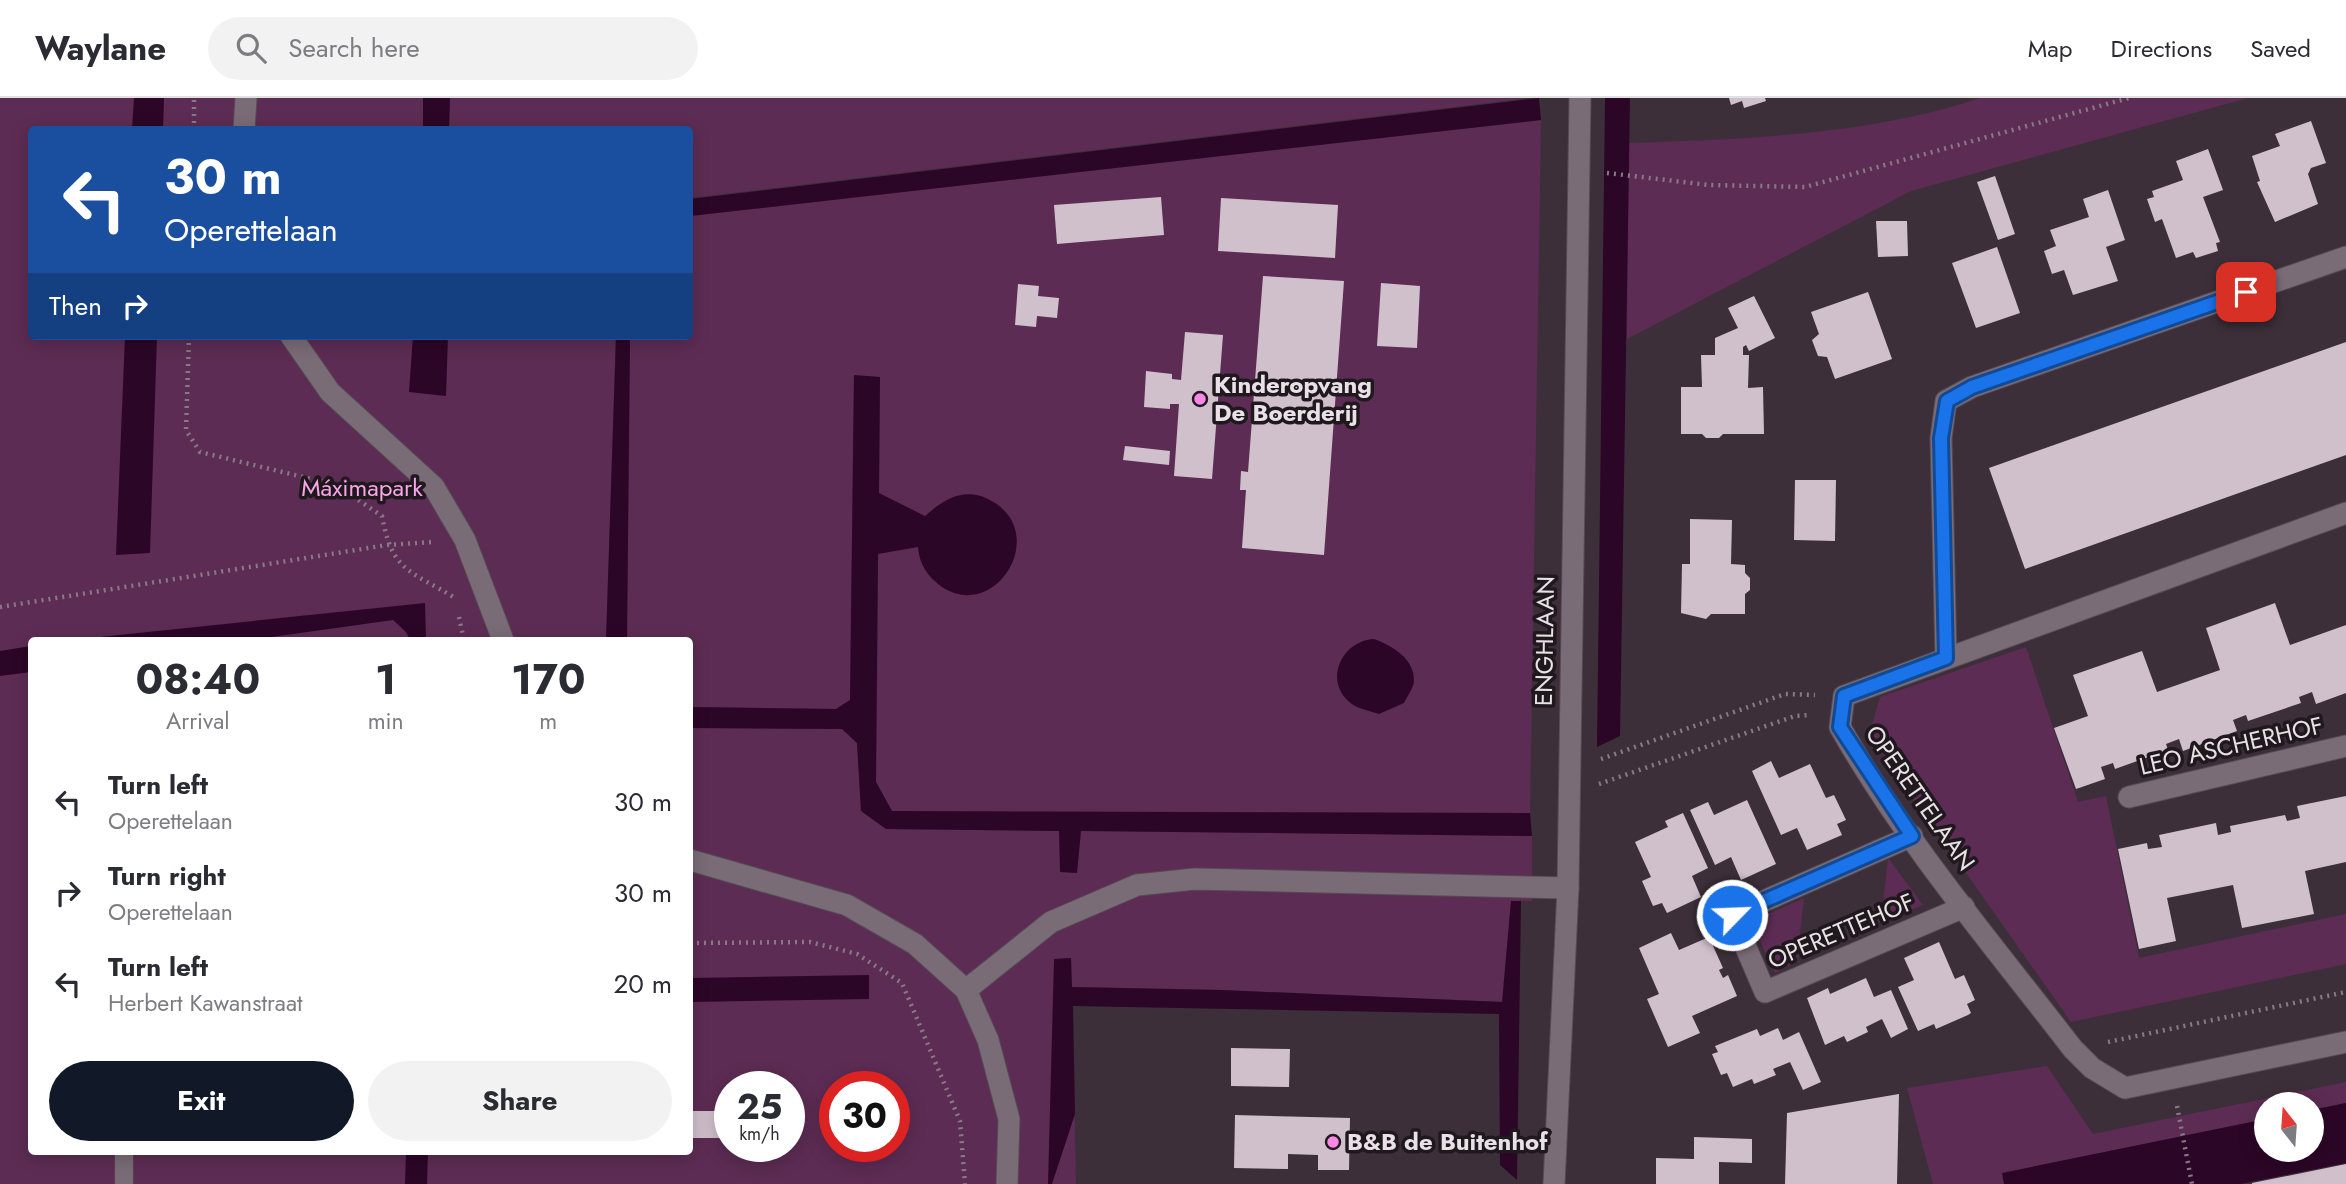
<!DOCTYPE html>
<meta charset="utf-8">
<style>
body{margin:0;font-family:Jost,sans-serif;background:#f2f2f3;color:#2b2b33;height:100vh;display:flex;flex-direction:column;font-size:26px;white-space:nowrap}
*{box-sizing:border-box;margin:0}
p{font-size:23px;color:#7c7c81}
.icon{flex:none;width:38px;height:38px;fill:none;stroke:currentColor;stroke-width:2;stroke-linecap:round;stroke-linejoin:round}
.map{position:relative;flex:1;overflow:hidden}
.drawer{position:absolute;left:28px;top:539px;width:665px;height:518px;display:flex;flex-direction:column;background:#fff;border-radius:7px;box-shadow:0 4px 18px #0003}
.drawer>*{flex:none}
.guide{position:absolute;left:28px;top:28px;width:665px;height:214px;border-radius:7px;box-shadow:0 4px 18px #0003;background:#1a4fa0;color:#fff;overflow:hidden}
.needle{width:46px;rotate:343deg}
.fabs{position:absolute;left:2254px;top:994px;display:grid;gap:14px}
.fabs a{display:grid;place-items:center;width:70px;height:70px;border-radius:50%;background:#fff;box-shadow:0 4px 18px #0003;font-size:35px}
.speed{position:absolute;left:714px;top:973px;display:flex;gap:14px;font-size:35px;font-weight:700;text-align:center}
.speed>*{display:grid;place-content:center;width:91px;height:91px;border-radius:50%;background:#fff;box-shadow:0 4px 18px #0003;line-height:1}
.speed small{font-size:18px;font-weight:400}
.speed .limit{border:10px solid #d22;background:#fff;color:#111}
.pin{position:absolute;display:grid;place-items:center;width:60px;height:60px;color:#fff;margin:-30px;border-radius:14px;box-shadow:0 4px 10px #0006}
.me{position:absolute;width:77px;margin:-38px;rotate:66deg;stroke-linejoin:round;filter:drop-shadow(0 0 5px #0008)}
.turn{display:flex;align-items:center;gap:24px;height:147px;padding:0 21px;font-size:32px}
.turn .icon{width:91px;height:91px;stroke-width:2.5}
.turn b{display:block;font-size:49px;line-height:60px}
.then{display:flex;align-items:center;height:66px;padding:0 21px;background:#0003;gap:14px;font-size:26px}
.eta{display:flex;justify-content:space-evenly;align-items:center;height:119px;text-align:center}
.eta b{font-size:42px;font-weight:700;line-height:49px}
.cta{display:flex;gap:14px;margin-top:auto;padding:14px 21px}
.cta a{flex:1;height:80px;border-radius:42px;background:#111827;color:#fff;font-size:28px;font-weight:700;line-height:80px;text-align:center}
.cta a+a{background:#f2f2f3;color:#2b2b33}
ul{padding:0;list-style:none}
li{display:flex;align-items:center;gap:21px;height:91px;padding:0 21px}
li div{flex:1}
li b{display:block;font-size:26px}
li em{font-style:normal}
header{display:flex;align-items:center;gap:42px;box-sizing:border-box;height:98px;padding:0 35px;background:#fff;border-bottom:2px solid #e1e1e2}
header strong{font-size:33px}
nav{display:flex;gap:38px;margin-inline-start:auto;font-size:24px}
.search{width:490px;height:63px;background:#f2f2f3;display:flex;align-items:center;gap:18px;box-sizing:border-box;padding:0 24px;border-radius:38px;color:#7c7c81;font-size:26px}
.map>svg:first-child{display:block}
.green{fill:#5d2c54;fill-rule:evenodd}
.water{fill:#2c0627}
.building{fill:#d0c0cc}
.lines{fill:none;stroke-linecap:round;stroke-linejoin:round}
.service-casing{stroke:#564c54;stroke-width:19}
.pedestrian-casing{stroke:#564c54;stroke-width:23}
.minor-casing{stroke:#564c54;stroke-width:23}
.path{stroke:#867b84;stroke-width:4.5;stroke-dasharray:2 5;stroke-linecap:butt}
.service{stroke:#7a6c77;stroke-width:18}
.pedestrian{stroke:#7a6c77;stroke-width:21}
.minor{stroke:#7a6c77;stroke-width:21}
.route-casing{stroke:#114b97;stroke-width:18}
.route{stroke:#1a73e8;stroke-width:12}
.poi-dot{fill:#fa87e6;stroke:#1f191e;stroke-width:2.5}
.labels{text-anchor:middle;stroke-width:7;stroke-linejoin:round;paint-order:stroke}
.poi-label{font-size:24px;font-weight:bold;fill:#e9e1e7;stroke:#1f191e;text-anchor:start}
.park-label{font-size:24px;fill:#f8a5e8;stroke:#1f191e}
.street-label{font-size:24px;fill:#e9e1e7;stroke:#1f191e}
</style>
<header>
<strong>Waylane</strong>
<div class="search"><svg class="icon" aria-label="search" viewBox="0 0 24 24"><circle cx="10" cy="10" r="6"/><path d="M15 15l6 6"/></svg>Search here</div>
<nav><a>Map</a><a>Directions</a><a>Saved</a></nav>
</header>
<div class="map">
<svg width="2346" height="1086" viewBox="0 0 2346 1086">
<rect width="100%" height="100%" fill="#3c2f39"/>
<g class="green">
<path d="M0 0H442L443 31 32 32V238H616L606 542H32V1054H690V630L842 631 857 645 861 713 886 731 1060 733 1061 774 1077 775 1080 733 1532 738V803H1511L1503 904 1222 892 1072 889 1076 1086H0ZM730 989H789V1048H730ZM835 989H894V1048H835Z"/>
<path d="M450 0H1530L690 100V32L449 31Z"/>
<path d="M1981 0H2248L1911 93 1627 241 1629 45C1748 41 1868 37 1981 0Z"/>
<path d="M1541 22 1530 715 892 713 876 684 880 279 854 278 850 602 836 611 690 609V542H627L630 238H690V118Z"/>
<path d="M2026 549 2078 704 2106 698 2139 860 2346 816V866L2071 924 1869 637 1880 599Z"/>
<path d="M1888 760 1923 807 1881 824Z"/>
<path d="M1804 800 1797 863 1775 875 1751 824Z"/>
<path d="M2047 968 2093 1036 2346 984V1005L2312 1012V1006H2266V1021L2003 1075 2004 1086H1933L1907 990Z"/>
</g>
<g class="water">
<path d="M134 0H164L163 31H132Z"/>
<path d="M423 0H450L449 31H423Z"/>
<path d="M1539 0 1541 22 690 118V101Z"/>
<path d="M1605 0H1630L1620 638 1597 649Z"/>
<path d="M125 238H157L150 455 116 457Z"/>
<path d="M413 238H448L446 298 409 294Z"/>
<path d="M616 238H630L627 542H606Z"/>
<path d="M854 277 880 279 879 395 925 418C943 402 963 389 988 401 1052 432 997 525 942 489 928 479 919 466 918 449L878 456 876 684 892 713 1530 715 1532 738 1081 733 1077 775 1060 774 1059 733 886 731 861 713 857 645 842 631 690 630V609L836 611 850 602Z"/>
<path d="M425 505 426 542H410L406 534 393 522 251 542H71Z"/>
<path d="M1374 541C1392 548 1415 560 1414 584 1413 590 1407 599 1404 605L1379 616C1371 613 1358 611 1352 606 1323 585 1340 543 1374 541Z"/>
<path d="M31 548V574L0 578V553Z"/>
<path d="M1511 803H1521L1517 1082 1500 1067 1499 916 1073 908 1075 1016 1052 1086H1048L1054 861 1071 860 1072 889 1222 892 1502 904Z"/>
<path d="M869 877V901L690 904V880Z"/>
<path d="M2346 1005V1065L2241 1086H2004L2002 1075 2266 1021V1052H2312V1012Z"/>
<path d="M406 1054H428L427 1086H405Z"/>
</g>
<g class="building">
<path d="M1729 0H1765L1766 3 1744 10 1742 3 1731 7Z"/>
<path d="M2311 23 2326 65 2311 70 2308 76 2318 106 2275 124 2257 84 2260 83 2252 58 2280 48 2275 36Z"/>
<path d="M2208 51 2223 92 2203 99 2220 144 2216 145 2218 153 2196 160 2193 154 2176 160 2162 121 2155 124 2147 101 2154 99 2152 93 2183 82 2176 63Z"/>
<path d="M1995 78 2015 136 1998 142 1977 84Z"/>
<path d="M2108 92 2125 142 2106 149 2118 183 2073 197 2064 172 2052 176 2044 153 2056 148 2050 132 2089 119 2083 101Z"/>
<path d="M1161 99 1164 137 1057 146 1054 107Z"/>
<path d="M1221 100 1338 107 1335 160 1218 153Z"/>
<path d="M1876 123H1907L1908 158 1878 159Z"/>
<path d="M1997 149 2020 215 1976 230 1952 165Z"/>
<path d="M1263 178 1344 183 1324 457 1242 450 1246 392H1240L1241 373 1248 374Z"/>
<path d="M1381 185 1420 188 1417 250 1377 248Z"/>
<path d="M1018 186 1039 188 1038 198 1059 200 1057 220 1037 218 1036 229 1015 227Z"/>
<path d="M1868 194 1892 261 1835 281 1827 259 1818 258 1812 242 1819 236 1811 214Z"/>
<path d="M1754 198 1775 240 1749 253 1746 247 1743 249V257H1749L1748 290 1763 289 1764 336H1723L1719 340H1706L1702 336H1681V289H1702L1701 257H1715V240L1738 230 1728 210Z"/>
<path d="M1185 234 1223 237 1212 381 1174 378 1179 306H1170V311L1144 309 1146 273 1172 276V281L1181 282Z"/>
<path d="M2346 244V357L2025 471 1989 370Z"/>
<path d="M1125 348 1170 353 1169 367 1123 362Z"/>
<path d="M1795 382H1836L1835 443 1794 442Z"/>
<path d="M1690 421 1732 422 1731 466 1745 467V475L1750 480V492L1745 496V516H1711L1706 521 1681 515 1682 466H1690Z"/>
<path d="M2275 505 2290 547 2346 527V595L2316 606 2312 594 2299 599 2301 605 2248 623 2246 617 2233 622 2237 633 2183 653 2179 641 2166 646 2168 652 2115 671 2113 665 2101 669 2105 681 2076 691 2054 630 2088 618 2073 577 2142 553 2157 594 2220 572 2206 530Z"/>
<path d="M1771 663 1779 680 1810 666 1826 700 1834 697 1846 722 1837 726 1842 737 1807 752 1797 730 1781 737 1752 673Z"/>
<path d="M2346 698V764L2305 773 2314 816 2242 830 2233 787 2167 800 2176 843 2139 851 2118 751 2147 745 2148 751 2162 749 2159 737 2216 725 2218 737 2231 734 2230 728 2285 717 2287 723 2300 720 2297 708Z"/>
<path d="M1747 702 1776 766 1741 782 1731 759 1715 767 1690 712 1708 704 1714 717Z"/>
<path d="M1683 715 1708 770 1692 778 1701 799 1667 815 1662 805 1653 808 1642 783 1651 779 1635 744 1668 729 1665 723Z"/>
<path d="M1671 835 1679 852 1709 839 1723 870 1719 872 1723 880 1728 877 1737 898 1692 918 1700 935 1668 949 1647 901 1659 896 1639 850Z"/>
<path d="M1939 844 1955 881 1964 877 1975 902 1967 906 1971 915 1968 917 1936 931 1934 926 1918 933 1898 889 1914 882 1904 860Z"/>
<path d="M1866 880 1874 899 1891 892 1908 931 1891 940 1882 921 1866 929 1868 934 1847 944 1844 938 1825 947 1807 900 1828 890 1830 896Z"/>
<path d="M1778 930 1783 942 1799 934 1821 984 1803 992 1790 964 1773 971 1776 977 1754 986 1752 981 1733 989 1727 975 1721 977 1712 956 1718 954 1715 948 1757 931 1760 938Z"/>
<path d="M1231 950 1290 951 1289 989 1231 988Z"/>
<path d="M1899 996 1897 1086H1785L1787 1015Z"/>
<rect x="690" y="1013" width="31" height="27"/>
<path d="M1235 1017 1350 1020 1349 1072H1318V1057L1288 1056V1071L1234 1070Z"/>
<path d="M1694 1039 1752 1041V1065L1719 1064V1086H1656V1060L1694 1061Z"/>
<path d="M2346 1066V1086H2252V1085Z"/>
</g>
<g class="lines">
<defs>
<path id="service" d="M124 1086V1054"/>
<g id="pedestrian">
<path d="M244 32 246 0"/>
<path d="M291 238 330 294 434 389 465 442 503 542"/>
<path d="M690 762 847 807 915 846 966 892 988 942 1009 1021 1007 1086"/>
<path d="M966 892 1051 824 1137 787 1195 781 1568 790"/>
</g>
<g id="minor">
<path d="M2346 415 1844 598 1840 629C1905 744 1993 847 2073 951L2092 970 2125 990 2346 944"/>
<path d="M1946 560 1941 340 1946 303 1972 289 2346 159"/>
<path d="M2129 699 2346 648"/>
<path d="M1912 738 1732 817 1765 894 1964 809"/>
<path d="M1554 1086 1568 790 1580 0"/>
</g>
</defs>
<use href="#service" class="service-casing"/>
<use href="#pedestrian" class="pedestrian-casing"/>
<use href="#minor" class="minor-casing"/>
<g class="path">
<path d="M194 32V0"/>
<path d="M1607 75 1709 87 1805 89 2129 0"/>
<path d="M189 238 186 332 200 354 336 387 382 418C392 475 412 473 455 500"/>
<path d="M0 509 387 447 432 444"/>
<path d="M459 519 464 542"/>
<path d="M1601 661 1785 596 1815 597"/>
<path d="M1599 686 1795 618 1810 617"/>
<path d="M690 845 810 844 857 856 902 885 960 1023 965 1086"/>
<path d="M2108 944 2346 894"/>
<path d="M2177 1008 2192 1086"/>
</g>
<use href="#service" class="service"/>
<use href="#pedestrian" class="pedestrian"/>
<use href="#minor" class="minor"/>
</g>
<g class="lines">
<defs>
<path id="route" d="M1732 817 1912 738 1840 629 1844 598 1946 560 1941 340 1947 303 1972 289 2246 194"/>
</defs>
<use href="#route" class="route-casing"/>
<use href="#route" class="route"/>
</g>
<g class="poi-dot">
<circle cx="1200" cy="301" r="7"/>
<circle cx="1333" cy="1044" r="7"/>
</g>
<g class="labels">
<g class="poi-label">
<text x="1214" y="295">Kinderopvang<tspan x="1214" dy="28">De Boerderij</tspan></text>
<text x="1347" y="1052">B&amp;B de Buitenhof</text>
</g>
<g class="park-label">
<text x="362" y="398">Máximapark</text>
</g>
<g class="street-label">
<text transform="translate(1545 543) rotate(-89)" y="8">ENGHLAAN</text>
<text transform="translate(2231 648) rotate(-13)" y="8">LEO ASCHERHOF</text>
<text transform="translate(1920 700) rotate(55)" y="8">OPERETTELAAN</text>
<text transform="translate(1841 833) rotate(-23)" y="8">OPERETTEHOF</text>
</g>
</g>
</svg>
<div class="fabs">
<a><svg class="needle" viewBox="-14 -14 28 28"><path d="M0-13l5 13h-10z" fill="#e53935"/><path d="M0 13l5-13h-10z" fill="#7c7c81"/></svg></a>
</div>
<div class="speed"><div>25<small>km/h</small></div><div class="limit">30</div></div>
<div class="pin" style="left:2246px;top:194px;background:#d93025"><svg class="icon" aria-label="arrive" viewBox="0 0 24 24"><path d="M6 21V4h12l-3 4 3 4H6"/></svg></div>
<svg class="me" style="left:1732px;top:817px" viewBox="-20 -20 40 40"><circle r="17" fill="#1a73e8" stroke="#fff" stroke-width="3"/><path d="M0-11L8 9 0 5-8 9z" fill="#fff"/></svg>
<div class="guide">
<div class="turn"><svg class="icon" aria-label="left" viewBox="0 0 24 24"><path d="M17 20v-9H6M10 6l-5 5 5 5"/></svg><div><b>30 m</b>Operettelaan</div></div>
<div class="then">Then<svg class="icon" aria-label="right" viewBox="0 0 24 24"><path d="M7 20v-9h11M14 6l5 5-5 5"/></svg></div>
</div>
<section class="drawer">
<div class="eta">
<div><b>08:40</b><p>Arrival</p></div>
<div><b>1</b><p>min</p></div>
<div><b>170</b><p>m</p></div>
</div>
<ul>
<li><svg class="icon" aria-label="left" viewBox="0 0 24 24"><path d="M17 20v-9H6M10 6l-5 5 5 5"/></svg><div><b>Turn left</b><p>Operettelaan</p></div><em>30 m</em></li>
<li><svg class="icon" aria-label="right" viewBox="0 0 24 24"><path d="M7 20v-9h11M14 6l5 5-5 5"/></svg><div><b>Turn right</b><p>Operettelaan</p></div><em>30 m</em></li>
<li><svg class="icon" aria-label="left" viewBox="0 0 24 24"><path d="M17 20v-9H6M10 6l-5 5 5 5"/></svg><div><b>Turn left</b><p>Herbert Kawanstraat</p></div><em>20 m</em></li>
</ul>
<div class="cta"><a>Exit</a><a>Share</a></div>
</section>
</div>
